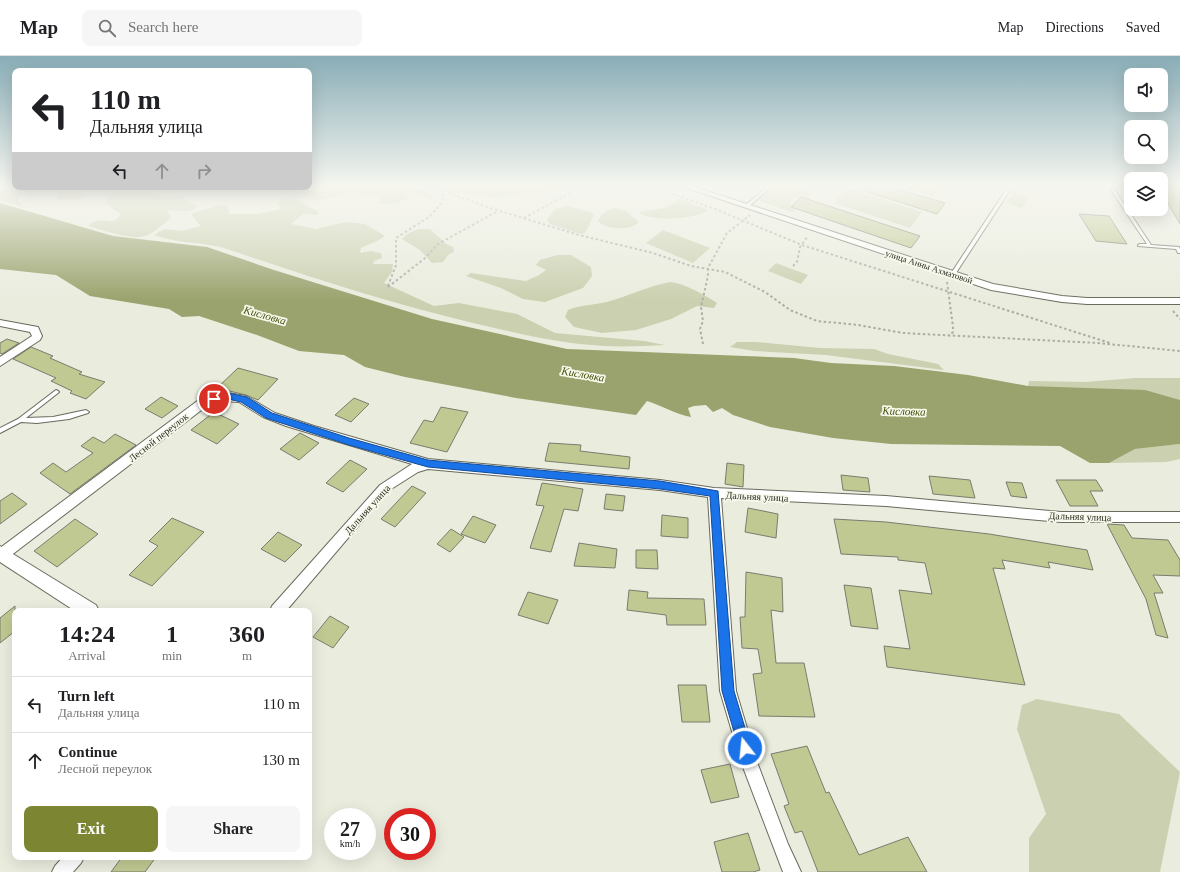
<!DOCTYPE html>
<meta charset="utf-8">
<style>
body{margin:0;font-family:Georgia,serif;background:#f6f6f6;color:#202124;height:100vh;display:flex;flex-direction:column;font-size:15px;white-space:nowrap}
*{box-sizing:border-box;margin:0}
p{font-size:13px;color:#757577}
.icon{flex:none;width:22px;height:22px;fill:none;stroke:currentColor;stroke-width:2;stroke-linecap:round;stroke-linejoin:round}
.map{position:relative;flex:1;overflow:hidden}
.side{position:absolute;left:12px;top:552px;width:300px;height:252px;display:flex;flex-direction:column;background:#fff;border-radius:8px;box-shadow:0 4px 16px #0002}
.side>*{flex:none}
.top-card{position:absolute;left:12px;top:12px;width:300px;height:122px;border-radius:8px;box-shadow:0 4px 16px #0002;background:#fff;color:#202124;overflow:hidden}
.fabs{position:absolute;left:1124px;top:12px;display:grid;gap:8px}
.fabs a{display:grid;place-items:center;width:44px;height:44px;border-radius:8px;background:#fff;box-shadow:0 4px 16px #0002;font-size:20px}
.speed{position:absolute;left:324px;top:752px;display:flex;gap:8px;font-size:20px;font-weight:700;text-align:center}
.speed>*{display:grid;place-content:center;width:52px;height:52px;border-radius:50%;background:#fff;box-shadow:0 4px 16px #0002;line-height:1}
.speed small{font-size:10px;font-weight:400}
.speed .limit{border:6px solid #d22;background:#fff;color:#111}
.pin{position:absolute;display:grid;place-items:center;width:34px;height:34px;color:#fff;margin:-17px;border:2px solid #fff;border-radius:50%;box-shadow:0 1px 4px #0007}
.me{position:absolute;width:44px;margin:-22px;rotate:344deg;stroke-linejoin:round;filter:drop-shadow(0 0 3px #0008)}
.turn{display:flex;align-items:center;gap:14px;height:84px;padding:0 12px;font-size:18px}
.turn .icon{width:52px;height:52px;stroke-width:2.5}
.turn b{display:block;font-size:28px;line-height:34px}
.lanes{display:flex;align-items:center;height:38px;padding:0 12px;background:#0003;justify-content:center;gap:20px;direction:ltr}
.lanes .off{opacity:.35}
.eta{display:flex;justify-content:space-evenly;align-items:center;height:68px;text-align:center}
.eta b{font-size:24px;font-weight:600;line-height:28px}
.cta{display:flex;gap:8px;margin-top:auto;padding:8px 12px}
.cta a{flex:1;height:46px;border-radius:8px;background:#7c8632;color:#fff;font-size:16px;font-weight:600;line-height:46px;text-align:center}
.cta a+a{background:#f6f6f6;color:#202124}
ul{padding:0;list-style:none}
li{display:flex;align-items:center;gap:12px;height:56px;padding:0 12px;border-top:1px solid #e0e0e0}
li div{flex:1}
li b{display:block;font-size:15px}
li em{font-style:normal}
header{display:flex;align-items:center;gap:24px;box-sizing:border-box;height:56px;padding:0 20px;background:#fff;border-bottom:1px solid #e0e0e0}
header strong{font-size:19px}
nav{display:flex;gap:22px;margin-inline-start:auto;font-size:14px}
.search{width:280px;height:36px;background:#f6f6f6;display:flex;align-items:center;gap:10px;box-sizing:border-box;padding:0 14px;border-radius:8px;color:#757577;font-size:15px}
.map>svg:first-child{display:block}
.green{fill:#cbd0b0}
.water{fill:#9aa26d}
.building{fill:#c0c992;stroke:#7a7c6f}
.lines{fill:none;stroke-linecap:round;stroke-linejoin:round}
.service-casing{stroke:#686a5d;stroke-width:2}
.minor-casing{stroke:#686a5d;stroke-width:2}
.tertiary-casing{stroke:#686a5d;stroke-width:2}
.path{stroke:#acaea3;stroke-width:2;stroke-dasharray:2.5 2.5;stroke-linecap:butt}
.service{fill:#fff;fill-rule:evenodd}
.minor{fill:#fff;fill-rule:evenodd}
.tertiary{fill:#fff;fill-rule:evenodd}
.route{fill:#1a73e8;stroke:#114b97}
.labels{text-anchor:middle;stroke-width:3.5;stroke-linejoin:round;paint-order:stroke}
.far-street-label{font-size:9px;fill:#282924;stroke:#f7faeb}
.street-label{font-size:10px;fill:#282924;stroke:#f7faeb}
.water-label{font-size:11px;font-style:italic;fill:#464d0d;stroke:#f7faeb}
</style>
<header>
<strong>Map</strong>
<div class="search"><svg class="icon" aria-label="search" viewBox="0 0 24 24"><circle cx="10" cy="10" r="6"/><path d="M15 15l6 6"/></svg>Search here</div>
<nav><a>Map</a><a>Directions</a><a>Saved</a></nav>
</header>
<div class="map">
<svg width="1180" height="816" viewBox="0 0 1180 816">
<rect width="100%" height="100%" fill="#eaecde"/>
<g class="green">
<path d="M36 131H95L81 134 79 136 85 138 84 142 69 144 57 143 58 138Z"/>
<path d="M121 131H166L156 137C164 143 171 141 181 139L186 145 198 150C192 159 176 153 167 155L171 162C162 169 152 179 141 181 128 183 101 173 88 170 90 168 94 165 97 165 108 163 113 170 121 158L106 148C107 138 113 135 121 131Z"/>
<path d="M298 131H413L425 134 431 140V143L406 134 403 136 407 139 408 143C398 147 386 151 377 146L381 142 360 137 344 138 317 145 301 137Z"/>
<path d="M452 131H574L534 137 494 141 453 136 449 132Z"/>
<path d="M773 131C784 131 807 127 812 137L807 143 795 141 789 147 793 149 791 151 796 153 792 156 760 145 761 142Z"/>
<path d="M902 131H941L933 140Z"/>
<path d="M848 132 922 156 910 172 834 147Z"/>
<path d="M0 133 24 137 17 143 23 151 0 144Z"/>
<path d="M1014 135 1029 140 1022 152 1006 147Z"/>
<path d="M284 143 296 144 319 156 318 159 303 158 291 168 316 173 346 166 365 168 385 180 379 184 361 192 360 197 371 195 381 197 382 202 374 205 373 208H393L392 216 384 227 434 250 459 247 517 258 555 277 644 285 665 289C645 290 624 291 604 290 560 288 516 277 473 267 387 247 304 219 221 191 199 186 175 187 154 179L164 173 182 175 201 170 192 160 193 157 219 149H227L230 158H257L281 153 277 146Z"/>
<path d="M681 143 708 154C698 163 648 167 639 156L664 152Z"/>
<path d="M567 150 591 156 594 159 585 177 581 178 550 168 547 164 555 153Z"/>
<path d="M614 152 625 154 639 166C631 175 606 174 598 165 601 157 607 155 614 152Z"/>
<path d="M418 173H430L446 188 453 191 454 196 448 199 443 206 432 207 420 194 402 183 407 178Z"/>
<path d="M663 174 710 192 693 207 646 187Z"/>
<path d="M557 199H571L591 211 592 220 583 232 545 246 523 243 501 232 466 220 471 217 526 225 539 219 546 214 536 209 540 204Z"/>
<path d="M776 207 808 219 801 228 768 215Z"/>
<path d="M670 226C686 228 703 238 717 247L714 252 697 250 671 263 636 274 602 277 574 271 565 261 568 254C580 249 594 249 607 246 629 240 648 230 670 226Z"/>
<path d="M737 286H756L820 292 874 293 888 298 938 308 944 314 826 299 754 295 730 291Z"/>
<path d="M1136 322H1180V344L1028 330 1029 325 1085 326Z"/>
<path d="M1180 388V403L1166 406 1109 407 1135 393Z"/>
<path d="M1037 643 1119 658 1180 716 1160 816H1029V782L1046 758 1017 673 1022 649Z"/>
</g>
<path class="water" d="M0 147 113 180 207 191 274 214 432 263 567 293 794 302 831 307 894 310 968 319 1028 330 1145 334 1180 344V388L1135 393 1109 407H1090L1060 390 891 388 833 382 770 371 733 359 722 352 713 356 706 349 694 350 688 352 691 361C675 358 663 350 647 345L636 359 516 342 405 321 365 311 344 299 299 295 257 279 199 260 182 261 169 253 90 240 56 219 0 213Z"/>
<g class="building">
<path d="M858 131H890L945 147 937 158 858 133Z"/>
<path d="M1161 131H1180V168L1161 135Z"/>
<path d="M801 141 920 180 911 192 791 151Z"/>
<path d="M1079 158 1109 160 1127 188 1096 185Z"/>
<path d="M7 283 19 287 2 298 0 297V287Z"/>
<path d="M31 291 53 300 50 302 82 316 79 318 105 326 86 343 70 337 72 335 51 325 56 322 13 303Z"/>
<path d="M238 312 278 323 258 344 246 339 217 332Z"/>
<path d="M161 341 178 350 162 362 145 353Z"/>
<path d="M354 342 369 348 351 366 335 359Z"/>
<path d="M441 351 468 356 447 396 410 387 424 364 433 366Z"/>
<path d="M214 356 239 368 217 388 191 374Z"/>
<path d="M300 377 319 387 299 404 280 393Z"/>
<path d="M115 378 136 389 70 438 40 417 53 407 66 416 93 397 81 390 93 381 104 387Z"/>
<path d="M549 387 581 389 580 395 630 401 629 413 545 405Z"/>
<path d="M350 404 367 413 343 436 326 427Z"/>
<path d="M727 407 744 409 743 431 725 428Z"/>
<path d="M841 419 868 422 870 436 843 434Z"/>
<path d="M929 420 970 424 975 442 933 438Z"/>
<path d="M1056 424H1096L1103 435H1090L1098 450H1070Z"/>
<path d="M1006 426 1022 427 1027 442 1011 440Z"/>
<path d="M542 427 583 433 578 455 564 453 551 496 530 492 544 450 536 449Z"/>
<path d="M412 430 426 437 395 471 381 463Z"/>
<path d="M12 437 27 448 0 468V445Z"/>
<path d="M606 438 625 440 623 455 604 453Z"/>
<path d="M748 452 778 458 776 482 745 476Z"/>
<path d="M662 459 688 462V482L661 480Z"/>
<path d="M473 460 496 469 485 487 461 478Z"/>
<path d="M172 462 204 476 152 530 129 519 158 490 149 485Z"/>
<path d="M75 463 98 478 57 511 34 495Z"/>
<path d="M834 463 886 466 989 478 1087 494 1093 514 1048 506 1050 512 1002 504 1005 513 993 512 1025 629 887 611 884 590 910 593 899 534 932 538 925 507 898 504V501L841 498Z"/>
<path d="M1107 468 1124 469 1132 482 1168 484 1180 504V520L1153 519 1163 537H1154L1168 582 1156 579 1146 543Z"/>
<path d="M451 473 464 481 450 496 437 488Z"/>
<path d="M278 476 302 489 285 506 261 493Z"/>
<path d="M579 487 617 493 615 512 574 510Z"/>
<path d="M636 494H657L658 513 636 512Z"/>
<path d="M746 516 782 522 783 556 771 554 776 607H804L815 661 759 660 753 618 762 617 758 593 742 592 740 561H745Z"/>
<path d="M844 529 871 532 878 573 851 570Z"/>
<path d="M629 534 648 536 647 542 704 543 706 569H667L666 559 627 554Z"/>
<path d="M528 536 558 544 548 568 518 559Z"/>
<path d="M15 550V575L0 587V562Z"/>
<path d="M330 560 349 571 333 592 313 581Z"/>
<path d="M678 629H706L710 666H682Z"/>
<path d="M807 690 826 737 829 736 859 799 908 781 927 816H818L802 775 795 777 784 750 789 748 771 698Z"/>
<path d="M730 708 739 741 711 747 701 714Z"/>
<path d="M748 777 760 814 753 816H722L714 786Z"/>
<path d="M122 801H156L145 816H111Z"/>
</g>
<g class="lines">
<defs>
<g id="service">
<path d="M767 131H771L748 151H746V149Z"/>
<path d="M1008 131H1012L954 220H950V219Z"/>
<path d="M1109 131H1113L1151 189 1179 191 1180 193V197H1178L1176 193 1138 190V189L1140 188H1147Z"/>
<path d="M56 334 58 335 59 336 58 337 26 362 53 361 86 354 89 356 88 357 69 363 37 367 21 366 0 377V372L18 363Z"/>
</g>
<g id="minor">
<path d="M684 131H695L993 228 1062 240 1087 242H1180V248H1087L1062 246 991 234Z"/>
<path d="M0 264 38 271 42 280 40 284 0 310V301L32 280 30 276 0 270Z"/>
<path d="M228 337 246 340 275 357 314 370 428 403 660 424 714 432 886 440 1061 456H1180V466H1061L886 450 721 442 736 635 757 706 788 788 801 816H783L741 706 720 635 708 441 660 434 428 413 418 416 388 435 286 555H270L272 550 380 429 412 408 286 370 263 361 239 346 223 345 208 349 5 504 0 506V492L200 343Z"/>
<path d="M63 801H84L81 807 73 816H52L55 810Z"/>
</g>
<path id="tertiary" d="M0 490 96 549 99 555H75L0 506Z"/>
</defs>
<use href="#service" class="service-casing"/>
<use href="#minor" class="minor-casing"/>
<use href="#tertiary" class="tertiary-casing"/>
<g class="path">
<path d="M434 131 490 152 579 179 653 197 691 210 725 216 765 236 790 254 817 265 858 269 903 277 1098 287 1180 295"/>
<path d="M653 131 715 153 802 189 1110 287"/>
<path d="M524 162 581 131"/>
<path d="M793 210 797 206 800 191 808 180"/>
<path d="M947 226 953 271V276L949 280"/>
<path d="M388 230 396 209V182L429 161 440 149 444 141 441 131"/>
<path d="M388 231 424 203 438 188 498 155"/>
<path d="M1173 255 1180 263"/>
<path d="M703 288 700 273 703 265 701 251 708 220V212L727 177 750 159"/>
</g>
<use href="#service" class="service"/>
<use href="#minor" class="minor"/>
<use href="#tertiary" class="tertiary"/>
</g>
<linearGradient id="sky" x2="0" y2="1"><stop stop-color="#89adb7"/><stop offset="0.53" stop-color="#f6f6f0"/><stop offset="1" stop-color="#f6f6f0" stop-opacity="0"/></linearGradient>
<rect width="1180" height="245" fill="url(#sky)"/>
<path class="route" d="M228 337 247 341 272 357 349 382 428 404 660 425 718 435 734 635 751 692 749 696 745 698 740 696 722 635 710 440 660 433 428 411 349 389 266 362 241 346 228 343 214 346 210 343 214 340Z"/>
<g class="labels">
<g class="far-street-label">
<text transform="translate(929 211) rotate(18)" y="3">улица Анны Ахматовой</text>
</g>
<g class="street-label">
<text transform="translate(158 381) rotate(-38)" y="4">Лесной переулок</text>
<text transform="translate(757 440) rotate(3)" y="4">Дальняя улица</text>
<text transform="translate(367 453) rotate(-48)" y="4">Дальняя улица</text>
<text transform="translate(1080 460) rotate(2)" y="4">Дальняя улица</text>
</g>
<g class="water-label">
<text transform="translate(265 259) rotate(16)" y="4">Кисловка</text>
<text transform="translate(583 318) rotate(10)" y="4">Кисловка</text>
<text transform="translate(904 355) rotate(2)" y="4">Кисловка</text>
</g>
</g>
</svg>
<div class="fabs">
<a><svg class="icon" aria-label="sound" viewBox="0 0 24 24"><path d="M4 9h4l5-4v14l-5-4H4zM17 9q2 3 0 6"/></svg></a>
<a><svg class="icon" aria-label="search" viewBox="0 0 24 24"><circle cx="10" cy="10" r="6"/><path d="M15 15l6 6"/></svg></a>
<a><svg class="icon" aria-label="layers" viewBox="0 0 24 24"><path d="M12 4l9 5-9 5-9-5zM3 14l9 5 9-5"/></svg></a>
</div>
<div class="speed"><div>27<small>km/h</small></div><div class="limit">30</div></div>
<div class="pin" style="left:214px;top:343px;background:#d93025"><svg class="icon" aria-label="arrive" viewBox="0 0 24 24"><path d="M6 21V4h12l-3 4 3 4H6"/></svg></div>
<svg class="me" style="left:745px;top:692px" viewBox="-20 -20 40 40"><circle r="17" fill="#1a73e8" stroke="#fff" stroke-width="3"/><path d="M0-11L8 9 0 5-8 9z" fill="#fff"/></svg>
<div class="top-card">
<div class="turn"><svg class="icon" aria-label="left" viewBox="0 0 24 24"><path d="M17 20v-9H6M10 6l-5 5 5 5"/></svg><div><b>110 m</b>Дальняя улица</div></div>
<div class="lanes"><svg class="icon" aria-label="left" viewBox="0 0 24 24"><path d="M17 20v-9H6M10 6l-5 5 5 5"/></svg><svg class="icon off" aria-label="ahead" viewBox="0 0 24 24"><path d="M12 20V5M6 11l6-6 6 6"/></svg><svg class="icon off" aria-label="right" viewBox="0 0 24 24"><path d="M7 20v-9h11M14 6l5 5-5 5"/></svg></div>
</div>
<section class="side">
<div class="eta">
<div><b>14:24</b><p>Arrival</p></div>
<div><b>1</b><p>min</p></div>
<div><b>360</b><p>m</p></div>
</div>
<ul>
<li><svg class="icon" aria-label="left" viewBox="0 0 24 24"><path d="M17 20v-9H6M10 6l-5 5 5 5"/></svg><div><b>Turn left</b><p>Дальняя улица</p></div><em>110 m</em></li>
<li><svg class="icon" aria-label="ahead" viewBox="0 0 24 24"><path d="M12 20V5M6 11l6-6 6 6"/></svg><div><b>Continue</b><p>Лесной переулок</p></div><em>130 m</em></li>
</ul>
<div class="cta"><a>Exit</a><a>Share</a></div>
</section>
</div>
